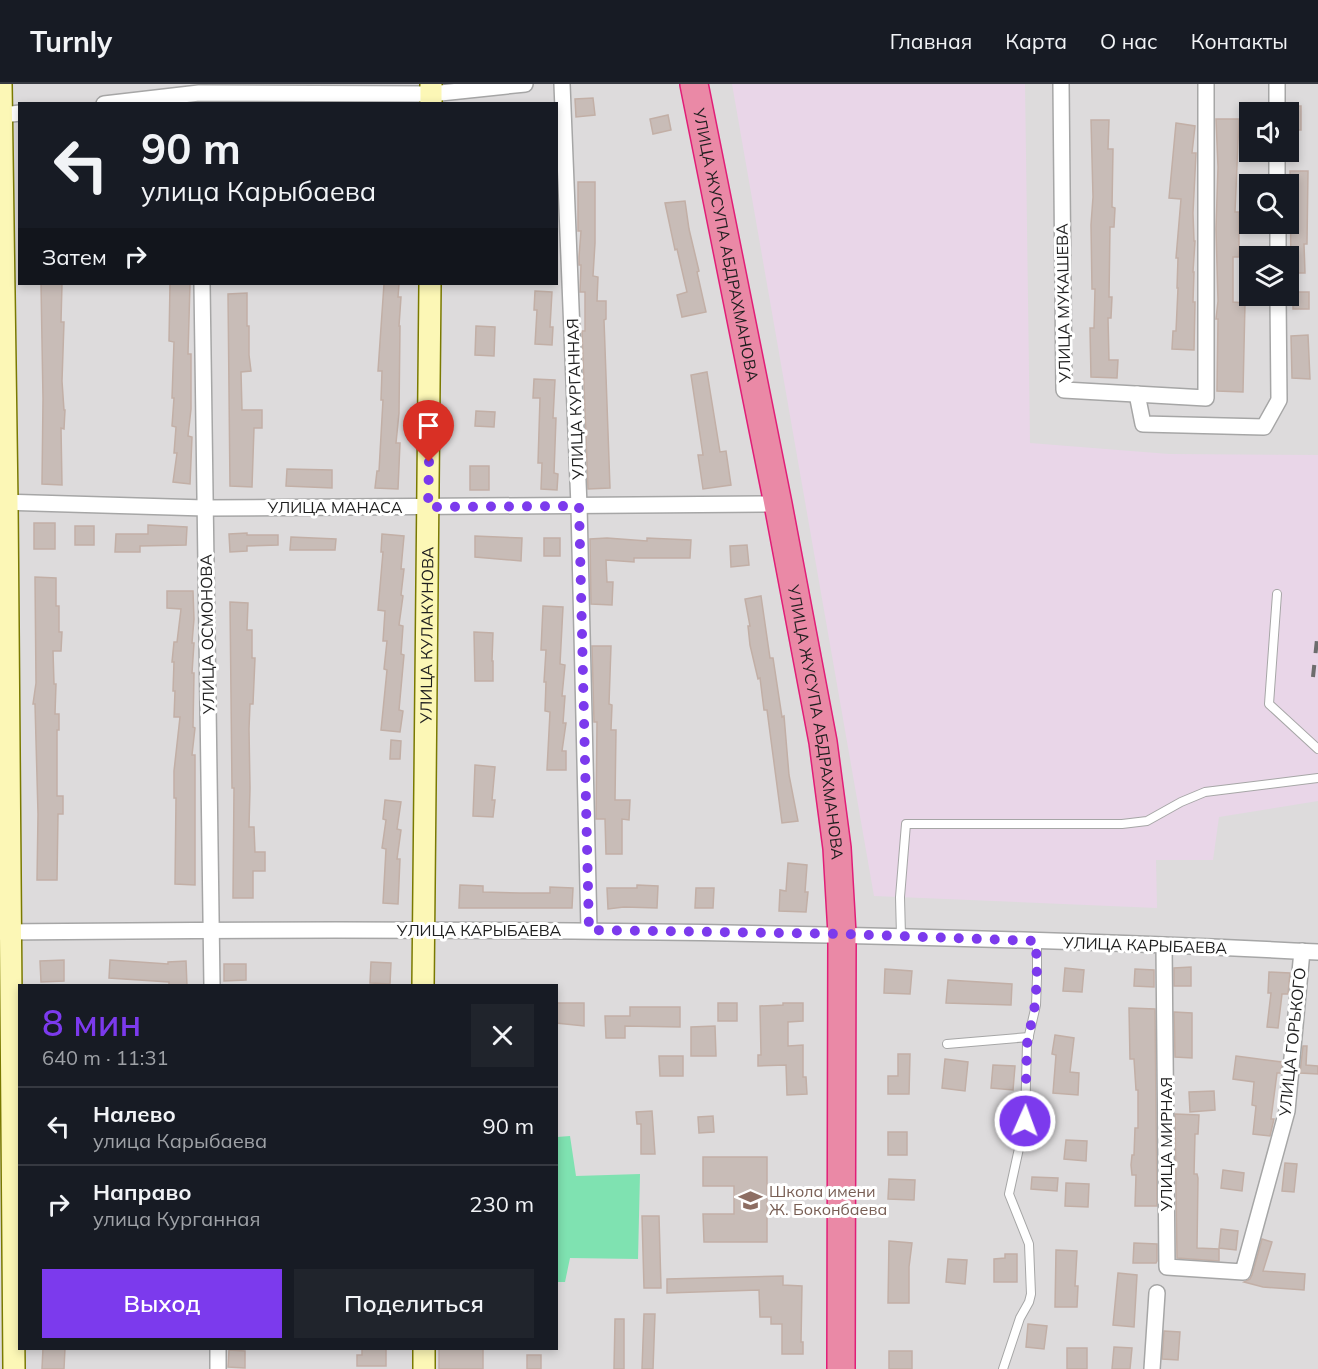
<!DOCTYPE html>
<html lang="ru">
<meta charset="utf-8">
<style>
body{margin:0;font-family:Mulish,sans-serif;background:#20242c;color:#f1f3f6;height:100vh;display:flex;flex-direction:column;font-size:22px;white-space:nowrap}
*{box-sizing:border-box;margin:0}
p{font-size:20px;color:#9ea1a6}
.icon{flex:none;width:33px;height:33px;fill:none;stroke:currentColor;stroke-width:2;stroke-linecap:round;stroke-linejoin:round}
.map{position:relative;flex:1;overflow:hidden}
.panel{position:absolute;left:18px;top:900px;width:540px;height:366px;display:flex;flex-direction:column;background:#171b24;border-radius:0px;box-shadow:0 3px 9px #0003}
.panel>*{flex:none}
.hud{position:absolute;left:18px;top:18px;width:540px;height:183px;border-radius:0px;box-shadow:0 3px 9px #0003;background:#171b24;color:#f1f3f6;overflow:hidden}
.fabs{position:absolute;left:1239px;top:18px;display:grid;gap:12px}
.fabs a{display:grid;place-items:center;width:60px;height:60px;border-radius:0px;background:#171b24;box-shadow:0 3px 9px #0003;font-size:30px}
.pin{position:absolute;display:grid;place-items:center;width:51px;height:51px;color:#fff;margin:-62px -26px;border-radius:50% 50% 50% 0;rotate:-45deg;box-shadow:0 0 6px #0007}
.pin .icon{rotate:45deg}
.me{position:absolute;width:66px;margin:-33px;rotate:2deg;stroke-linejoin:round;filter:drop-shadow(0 0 4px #0008)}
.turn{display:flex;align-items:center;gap:21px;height:126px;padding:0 24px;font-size:27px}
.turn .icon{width:78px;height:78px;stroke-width:2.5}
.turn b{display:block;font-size:42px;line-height:51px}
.then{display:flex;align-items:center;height:57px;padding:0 24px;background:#0003;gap:12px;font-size:22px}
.round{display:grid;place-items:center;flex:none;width:63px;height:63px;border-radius:0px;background:#20242c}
.summary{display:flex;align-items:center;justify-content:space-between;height:102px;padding:0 24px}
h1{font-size:36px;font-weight:600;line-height:45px;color:#7c3aed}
.action{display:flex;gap:12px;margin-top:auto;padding:12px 24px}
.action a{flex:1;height:69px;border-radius:0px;background:#7c3aed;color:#fff;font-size:24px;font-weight:600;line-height:69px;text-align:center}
.action a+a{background:#20242c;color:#f1f3f6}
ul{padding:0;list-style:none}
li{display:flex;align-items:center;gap:18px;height:78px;padding:0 24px;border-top:2px solid #363941}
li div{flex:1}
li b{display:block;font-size:22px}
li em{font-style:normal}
header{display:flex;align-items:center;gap:36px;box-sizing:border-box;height:84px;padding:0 30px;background:#171b24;border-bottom:2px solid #363941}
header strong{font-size:28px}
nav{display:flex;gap:33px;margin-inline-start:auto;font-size:21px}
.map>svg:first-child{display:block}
.residential{fill:#dddbdc;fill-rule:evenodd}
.industrial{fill:#e9d6e8}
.pitch{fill:#7fe2b1}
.building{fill:#c8bcb7;stroke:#c2afa6;stroke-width:1.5}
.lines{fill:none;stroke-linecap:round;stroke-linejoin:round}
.lane-casing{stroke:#a6a6a6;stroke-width:10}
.street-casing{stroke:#a6a6a6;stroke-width:18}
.secondary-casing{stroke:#7a7a01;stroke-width:24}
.highway-casing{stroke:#e11e77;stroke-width:30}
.lane{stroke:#fff;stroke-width:8}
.street{stroke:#fff;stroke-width:15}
.secondary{stroke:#fcf7b6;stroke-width:21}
.highway{stroke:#ea89a6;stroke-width:27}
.rail{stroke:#6d6d6d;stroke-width:4;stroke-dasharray:12 12;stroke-linecap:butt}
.route{stroke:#7c3aed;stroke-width:10;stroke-dasharray:0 18}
.labels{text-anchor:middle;stroke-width:6;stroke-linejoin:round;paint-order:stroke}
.street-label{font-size:16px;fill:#1f1f1f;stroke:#fff}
.education-label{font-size:16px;fill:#785e54;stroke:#fff;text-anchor:start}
</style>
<header>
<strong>Turnly</strong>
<nav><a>Главная</a><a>Карта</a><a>О нас</a><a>Контакты</a></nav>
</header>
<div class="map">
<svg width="1318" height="1285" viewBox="0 0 1318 1285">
<rect width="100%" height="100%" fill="#f0ebe4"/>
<path class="residential" d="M0 0H1318V1285H0ZM20 20H556V200H20ZM1250 28H1288V68H1250ZM1250 100H1288V140H1250ZM1250 172H1288V212H1250ZM20 902H556V1264H20Z"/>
<path class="industrial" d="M732 0H1025L1030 359 1169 370 1318 371V717L1219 733 1213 776H1156L1157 824 874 812Z"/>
<path class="pitch" d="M570 1052 576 1092 640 1090 638 1175 570 1174 565 1198H557V1053Z"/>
<g class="building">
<path d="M593 14 595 31 576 33 575 15Z"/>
<rect x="1289" y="22" width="12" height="24"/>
<path d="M668 31 671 46 653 50 650 35Z"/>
<path d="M1216 35H1239L1235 128H1239V173H1233V218L1245 219 1243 308 1217 307 1218 235H1216L1218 217 1216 145 1218 83Z"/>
<path d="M1091 36H1109L1108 65H1113L1112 123 1115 124 1114 143H1110L1109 213H1112L1111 234H1108L1109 276H1118L1117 294 1091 293 1090 244H1094L1095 205H1092L1091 141 1093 113Z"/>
<path d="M1176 39 1195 42 1192 69H1196L1193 129 1194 157H1195L1193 188H1194L1193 218H1195L1194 266 1172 265 1173 247H1176L1178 204H1177L1178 174H1176L1181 115 1169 114Z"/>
<path d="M1290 87H1308L1307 160H1304L1305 189H1291Z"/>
<path d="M578 98H595V159L593 192 598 193 597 217H606V235L604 236 610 404 588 405 582 247H585V208H580L581 181H579V173L581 147H578Z"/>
<path d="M685 117 689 145 699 187 697 188 706 228 682 233 677 211 687 208 677 165 675 166 665 119Z"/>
<path d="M41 200H62L61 238H64L62 297 64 326H65L64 345 61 344 62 401 42 400 43 315Z"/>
<path d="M170 200H190L188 270H191V325L188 352 192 353 190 400 173 398 177 369H174L176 343 172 342 174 314H172L174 258 169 257Z"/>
<path d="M384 200H399L398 213H401L399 242H400L399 329 396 359H400L398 405 375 404 377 387H379L383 316H381L382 287H378Z"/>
<path d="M535 207 552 208 550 243H553L552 261 535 260 537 226H534Z"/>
<rect x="1293" y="208" width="16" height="17"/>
<path d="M247 209V242H249V271L251 287 241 288 242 326H262V344H254L252 403 230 402 228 210Z"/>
<path d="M476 242 495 243 494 272 475 271Z"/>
<path d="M1308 251 1310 295 1292 294 1291 252Z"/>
<path d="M707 288 720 368 726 367 731 401 703 405 698 371H703L691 291Z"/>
<path d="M534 295 555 296 553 334H556L554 389 558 390 557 406 541 405 542 379H538L540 314H533Z"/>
<path d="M476 327 495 328 494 343 475 342Z"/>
<rect x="470" y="382" width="19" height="24"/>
<path d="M287 385 332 386V404L286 402Z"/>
<rect x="34" y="439" width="21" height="26"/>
<path d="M148 441 187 443 186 461 140 462V468H115L116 450H148Z"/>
<rect x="75" y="442" width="19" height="19"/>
<path d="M247 449V451H278V461L247 462V467L230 468 229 450Z"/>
<path d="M382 450 404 452 401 485H404L401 511 403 512 399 541 403 542 401 570 404 571 399 626 403 627 400 648 381 646 387 586 384 585 387 557H383L385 527 378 526 383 468H381Z"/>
<path d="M475 452 522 454 521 477 475 473Z"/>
<path d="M291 453 336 455 335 466H290Z"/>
<rect x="544" y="454" width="16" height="18"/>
<path d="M607 454 647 457V454L691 456 690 474H634V478L606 476 607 498H613L612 521 591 520 590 455Z"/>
<path d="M747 461 749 481 731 483 730 462Z"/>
<path d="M35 493 56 494V522H59V548H62L61 567H53L54 600H56L55 630H59V646H57V712H63V730H58L57 796H37L38 730 35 620H33L36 599Z"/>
<path d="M167 507H193L194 535 192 559H194L192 589H194L193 643 195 644 192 671H195V801L175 800 176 714H174V687L180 633H174L175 607H173L174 578H172L174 558H177L181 525 167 524Z"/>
<path d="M761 512 770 574H773L782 633 784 632 789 691 798 737 782 739 767 626H764L760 594 758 595 750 561 748 542H750L745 515Z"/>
<path d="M230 518 248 519 247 546H252V574H255L253 620H250L249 645 250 704 249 743H254L255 768H265V787H253V814H233L234 704H232Z"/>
<path d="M543 522 563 523 560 580 565 581 562 612H565L563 639H566L562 667H566V686H547L550 628 545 627 546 598H544L546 566H541Z"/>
<path d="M474 548 493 549 492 577H493V597H475Z"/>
<path d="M592 562H611L609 620 612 621 611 646H616L615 716H630L629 736 622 735V770H606L605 735H596L597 638H594Z"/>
<path d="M391 656 401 657 400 675H390Z"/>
<path d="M475 681 495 683 492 716H495L493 733 473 732Z"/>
<path d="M385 716 401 718 397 745 401 746 397 775H400L398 820 383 819 386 765 382 764 386 736 383 735Z"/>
<path d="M788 779 807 781 805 808H808L806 828 779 827 780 806 786 807Z"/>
<path d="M460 801 483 802V808L520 809H550V803L573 804 572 824H459Z"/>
<path d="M637 801 658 802 657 824 624 823 608 825 607 804H637Z"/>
<path d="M696 804H714L713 824H695Z"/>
<path d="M64 876V897L41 898 40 877Z"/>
<path d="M110 876 168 880V878L186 877 187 902H169V898L109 894Z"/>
<path d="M371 878 391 879 390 900 370 899Z"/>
<path d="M224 880H246V896L224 897Z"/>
<path d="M1191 883V902H1174V884Z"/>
<path d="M1065 884 1084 886 1082 908 1063 907Z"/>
<path d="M885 885 912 887 910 910 884 909Z"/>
<path d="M1135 885 1154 886V903L1134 902Z"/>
<path d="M1269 888 1290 889 1288 910H1282L1278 944 1267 943 1271 909H1268Z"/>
<path d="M948 896 1012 900 1011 921 946 919Z"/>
<path d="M556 919H584V942L556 939Z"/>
<rect x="718" y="919" width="19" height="18"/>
<path d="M783 919H803V937L788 938V962L803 961V993H806L807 1010 787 1011 786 981 758 982V971H761L760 922 783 921Z"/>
<path d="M630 923H680V943L625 942V954H606L605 932H630Z"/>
<path d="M1129 924 1155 925 1157 1122H1135L1136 1091H1132L1131 1081 1132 1071H1134L1135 1044H1138V1006H1136L1134 975H1130Z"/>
<path d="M1174 928 1192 929V974L1175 973Z"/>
<path d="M715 942 716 972H691V943Z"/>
<path d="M1055 951 1074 954 1070 988 1079 989 1078 1011 1053 1009 1056 971 1052 970Z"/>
<path d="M1303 962H1307L1306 981 1318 982V990L1300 989Z"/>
<path d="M898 970H910L909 1010H888V992H898Z"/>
<path d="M659 972H683V992H660Z"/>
<path d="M1236 972 1282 978 1281 989H1277L1271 1035H1274L1270 1052 1253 1050 1256 1022 1252 1021 1254 998 1233 995Z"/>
<path d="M945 975 968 978 965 1007 942 1004Z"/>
<path d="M993 981 1015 982 1013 1006 991 1004Z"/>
<path d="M1214 1007 1215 1026 1190 1028 1189 1008Z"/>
<path d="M652 1027 655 1070H641V1040H637L636 1028Z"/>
<path d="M1175 1030 1199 1031 1198 1050H1195L1194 1090H1197L1198 1094 1197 1164 1219 1165V1177L1177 1174Z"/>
<path d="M713 1032 714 1048 699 1049 698 1033Z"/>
<rect x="888" y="1048" width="19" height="23"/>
<path d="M1066 1056 1087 1057 1086 1077 1064 1075Z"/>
<path d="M703 1073H767V1158H704L703 1130H734V1102H703Z"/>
<path d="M1285 1079 1297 1080 1294 1108 1282 1107Z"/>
<path d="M1223 1086 1244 1089 1242 1107 1221 1104Z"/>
<path d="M1032 1093 1058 1094 1057 1107 1031 1105Z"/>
<path d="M889 1095 915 1096 914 1116 888 1115Z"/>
<path d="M1066 1099 1089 1100 1088 1123 1065 1122Z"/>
<path d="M642 1132H659L661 1204H644Z"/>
<path d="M1221 1145 1238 1147 1236 1166 1219 1164Z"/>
<path d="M1262 1155 1272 1158 1263 1187 1305 1190 1304 1206 1263 1203 1244 1198 1250 1195 1252 1191Z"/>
<path d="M889 1157 912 1159 909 1183V1219H888Z"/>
<path d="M1134 1159 1157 1160V1177L1156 1179H1133Z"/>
<path d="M1056 1166 1077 1167 1075 1202H1078L1077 1223H1055Z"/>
<path d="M1005 1170H1017V1198H994V1175L1005 1174Z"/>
<path d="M948 1175 967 1176 965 1200 946 1198Z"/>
<path d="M1118 1189 1137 1191 1134 1243 1113 1241Z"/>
<path d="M783 1192V1201L802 1202 801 1258H803V1270H782V1240H771V1233H760L759 1206 667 1209V1195Z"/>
<path d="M644 1230H655L653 1285H642Z"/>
<path d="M615 1235H624V1285H614Z"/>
<path d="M1028 1240 1047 1242 1044 1265 1026 1263Z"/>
<path d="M1164 1247 1180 1248 1178 1276 1162 1275Z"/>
<path d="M1114 1263 1132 1264 1130 1285H1112Z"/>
<path d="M43 1264H65L64 1285H42Z"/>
<rect x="439" y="1264" width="44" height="21"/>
<rect x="1067" y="1264" width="20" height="21"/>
<path d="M362 1265H386V1282H357V1271H362Z"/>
<path d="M229 1266 245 1267V1284L228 1283Z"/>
<rect x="889" y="1267" width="23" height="18"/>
<rect x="527" y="1271" width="14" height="14"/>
</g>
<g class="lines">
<defs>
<g id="lane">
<path d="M1277 510 1269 620 1318 665"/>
<path d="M901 852 900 813 906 740H1122L1147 737 1181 718 1205 708 1318 694"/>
<path d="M947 960 1029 953"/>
<path d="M1003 1285 1020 1234 1029 1218 1031 1210 1029 1160 1009 1110 1025 1037 1027 960 1036 921 1037 894V857"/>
</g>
<g id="street">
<path d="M562 0 579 422 589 846"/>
<path d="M1061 0 1064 306 1206 314V0"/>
<path d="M1277 0V28"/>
<path d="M104 20 199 9 431 10 525 0"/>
<path d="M3 31 20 29"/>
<path d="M1277 68V100"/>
<path d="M1278 140V172"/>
<path d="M202 200 212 902"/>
<path d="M1137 310 1143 340 1264 343 1279 316 1278 212"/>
<path d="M0 418 205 424 778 420"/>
<path d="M1 848C440 843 879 846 1318 868"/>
<path d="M1164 861 1167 1183 1243 1188 1287 1027 1302 867"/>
<path d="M218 1264V1285"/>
<path d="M1152 1285 1157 1209"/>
</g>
<g id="secondary">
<path d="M1 0 7 419 14 1285"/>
<path d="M431 0V20"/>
<path id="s1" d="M423 902 430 200"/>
<path d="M424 1264V1285"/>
</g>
<g id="highway">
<path id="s2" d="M694 0 778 420 823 658 837 764 842 850 841 1285"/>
</g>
</defs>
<use href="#lane" class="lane-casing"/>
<use href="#street" class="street-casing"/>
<use href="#secondary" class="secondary-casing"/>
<use href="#highway" class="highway-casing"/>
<use href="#lane" class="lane"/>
<use href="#street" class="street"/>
<use href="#secondary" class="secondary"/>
<use href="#highway" class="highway"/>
<path class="rail" d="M1313 593 1318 546"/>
</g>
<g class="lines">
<path class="route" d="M429 378 428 423 579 422 589 846 842 850 1036 857 1037 894 1035 921 1027 960 1025 1037"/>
</g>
<defs>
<symbol id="school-bare" viewBox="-9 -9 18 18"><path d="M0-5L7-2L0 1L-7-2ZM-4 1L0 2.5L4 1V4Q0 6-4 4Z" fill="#8d6e63" stroke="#fff" stroke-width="2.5" paint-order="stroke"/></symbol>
</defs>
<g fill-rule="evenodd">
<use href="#school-bare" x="734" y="1100" width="33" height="33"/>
</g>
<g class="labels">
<g class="street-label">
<text dy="6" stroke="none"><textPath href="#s2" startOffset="164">УЛИЦА ЖУСУПА АБДРАХМАНОВА</textPath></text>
<text transform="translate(1063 219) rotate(-91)" y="6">УЛИЦА МУКАШЕВА</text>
<text transform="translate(575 315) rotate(-92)" y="6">УЛИЦА КУРГАННАЯ</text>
<text x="335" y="429">УЛИЦА МАНАСА</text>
<text transform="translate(207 550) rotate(-91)" y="6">УЛИЦА ОСМОНОВА</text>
<text dy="6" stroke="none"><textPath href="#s1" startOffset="351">УЛИЦА КУЛАКУНОВА</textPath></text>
<text dy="6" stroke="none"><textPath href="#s2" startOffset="650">УЛИЦА ЖУСУПА АБДРАХМАНОВА</textPath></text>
<text x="479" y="852">УЛИЦА КАРЫБАЕВА</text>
<text transform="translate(1145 861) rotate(2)" y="6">УЛИЦА КАРЫБАЕВА</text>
<text transform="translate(1292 958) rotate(-84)" y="6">УЛИЦА ГОРЬКОГО</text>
<text transform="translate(1166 1060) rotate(-90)" y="6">УЛИЦА МИРНАЯ</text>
</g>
<g class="education-label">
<text x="769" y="1113">Школа имени<tspan x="769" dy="18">Ж. Боконбаева</tspan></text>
</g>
</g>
</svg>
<div class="fabs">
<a><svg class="icon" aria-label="sound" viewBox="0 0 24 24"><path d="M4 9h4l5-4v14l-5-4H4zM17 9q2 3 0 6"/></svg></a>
<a><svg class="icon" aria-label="search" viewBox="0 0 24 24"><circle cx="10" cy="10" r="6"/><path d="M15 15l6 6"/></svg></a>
<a><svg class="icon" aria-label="layers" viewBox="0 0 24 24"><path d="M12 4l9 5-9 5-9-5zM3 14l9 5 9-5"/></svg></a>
</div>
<div class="pin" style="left:429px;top:378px;background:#d93025"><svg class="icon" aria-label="arrive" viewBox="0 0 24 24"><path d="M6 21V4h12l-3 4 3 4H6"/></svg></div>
<svg class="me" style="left:1025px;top:1037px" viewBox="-20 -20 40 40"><circle r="17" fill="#7c3aed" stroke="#fff" stroke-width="3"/><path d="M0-11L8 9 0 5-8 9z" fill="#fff"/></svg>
<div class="hud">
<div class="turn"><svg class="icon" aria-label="left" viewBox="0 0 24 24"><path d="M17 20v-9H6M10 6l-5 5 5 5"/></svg><div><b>90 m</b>улица Карыбаева</div></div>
<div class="then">Затем<svg class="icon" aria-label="right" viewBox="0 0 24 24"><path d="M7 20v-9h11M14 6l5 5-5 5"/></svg></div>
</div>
<section class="panel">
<div class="summary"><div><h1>8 мин</h1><p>640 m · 11:31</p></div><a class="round"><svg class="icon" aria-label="close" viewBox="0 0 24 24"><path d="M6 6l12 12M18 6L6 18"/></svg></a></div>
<ul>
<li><svg class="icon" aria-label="left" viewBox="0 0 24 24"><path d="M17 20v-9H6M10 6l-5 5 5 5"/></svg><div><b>Налево</b><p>улица Карыбаева</p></div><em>90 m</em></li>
<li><svg class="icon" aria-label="right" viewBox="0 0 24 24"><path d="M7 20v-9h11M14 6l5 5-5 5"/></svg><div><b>Направо</b><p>улица Курганная</p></div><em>230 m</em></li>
</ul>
<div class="action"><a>Выход</a><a>Поделиться</a></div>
</section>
</div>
